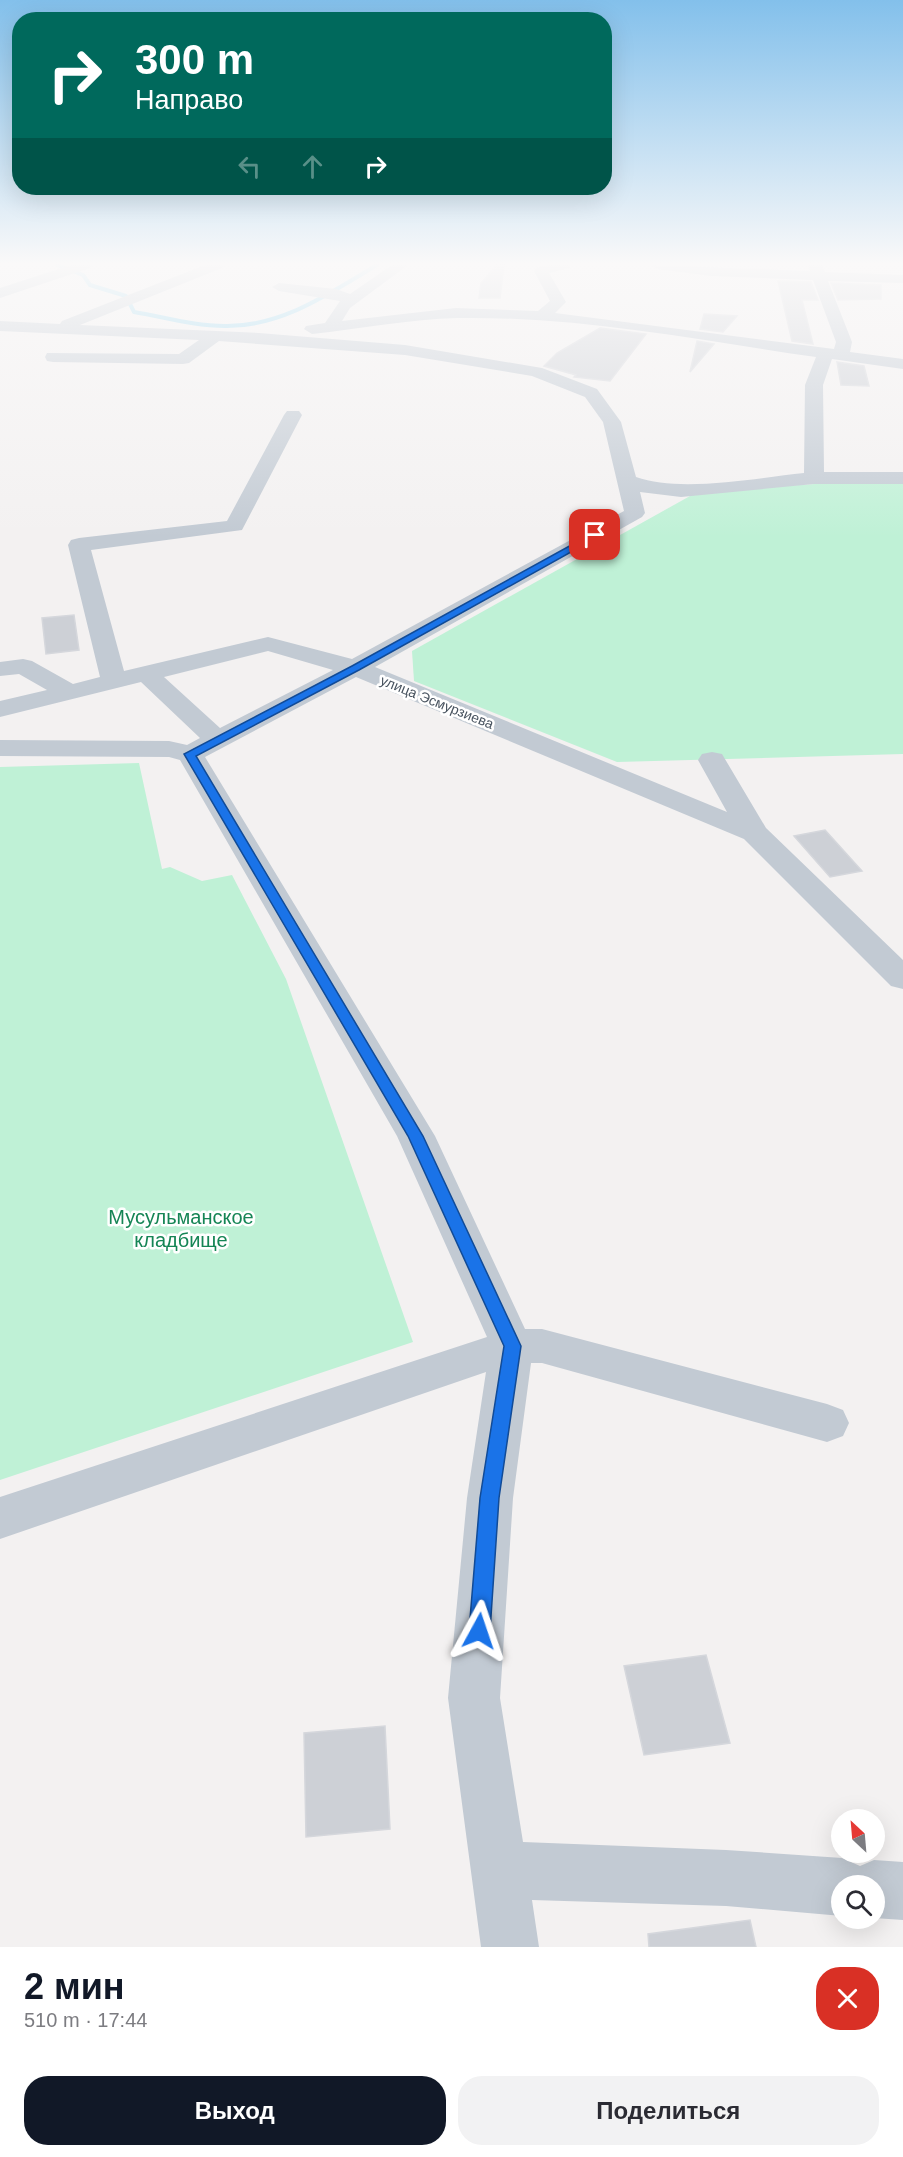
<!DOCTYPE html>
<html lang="ru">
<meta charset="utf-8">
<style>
body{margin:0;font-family:Helvetica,sans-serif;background:#f2f2f3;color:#2b2b33;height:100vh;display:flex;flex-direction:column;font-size:22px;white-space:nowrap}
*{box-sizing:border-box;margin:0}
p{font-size:20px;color:#7c7c81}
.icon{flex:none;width:33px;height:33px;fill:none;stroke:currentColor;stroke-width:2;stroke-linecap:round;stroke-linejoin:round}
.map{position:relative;height:1947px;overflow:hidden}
.sheet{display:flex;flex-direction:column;background:#fff;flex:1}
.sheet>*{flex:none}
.guide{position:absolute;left:12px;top:12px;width:600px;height:183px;border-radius:24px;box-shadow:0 6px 24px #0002;background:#00695c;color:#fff;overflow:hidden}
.needle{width:39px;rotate:334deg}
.fabs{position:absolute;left:831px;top:1809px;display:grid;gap:12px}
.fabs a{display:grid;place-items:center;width:54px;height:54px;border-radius:50%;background:#fff;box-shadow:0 6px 24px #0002;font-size:30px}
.pin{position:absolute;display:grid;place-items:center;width:51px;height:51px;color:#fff;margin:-26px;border-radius:12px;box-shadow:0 3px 9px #0006}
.me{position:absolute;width:66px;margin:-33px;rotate:5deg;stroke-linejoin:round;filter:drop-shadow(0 0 4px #0008)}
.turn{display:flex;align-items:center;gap:21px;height:126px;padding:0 24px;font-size:27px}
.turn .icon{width:78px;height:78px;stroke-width:2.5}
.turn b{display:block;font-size:42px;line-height:51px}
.lanes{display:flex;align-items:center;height:57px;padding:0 24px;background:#0003;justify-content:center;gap:30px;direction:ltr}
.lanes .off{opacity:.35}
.round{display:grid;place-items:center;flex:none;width:63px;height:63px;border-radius:24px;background:#f2f2f3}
.head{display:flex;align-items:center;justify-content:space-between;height:102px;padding:0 24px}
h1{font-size:36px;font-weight:800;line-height:45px;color:#111827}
.cta{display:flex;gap:12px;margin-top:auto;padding:12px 24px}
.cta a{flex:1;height:69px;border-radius:24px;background:#111827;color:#fff;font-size:24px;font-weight:800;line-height:69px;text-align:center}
.cta a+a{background:#f2f2f3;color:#2b2b33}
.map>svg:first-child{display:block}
.green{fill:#bff1d6}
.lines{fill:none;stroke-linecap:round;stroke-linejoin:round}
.stream{stroke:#8cd3ef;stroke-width:4}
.building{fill:#cdd0d6;stroke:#d5d7dc;stroke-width:1.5}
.minor{fill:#c2cad3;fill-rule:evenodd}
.route{fill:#1a73e8;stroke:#114b97;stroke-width:1.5}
.labels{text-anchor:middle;stroke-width:5;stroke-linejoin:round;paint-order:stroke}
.far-street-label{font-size:14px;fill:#48535f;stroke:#fff}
.near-park-label{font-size:20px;fill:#158555;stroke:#fff}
</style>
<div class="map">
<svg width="903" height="1947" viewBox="0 0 903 1947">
<rect width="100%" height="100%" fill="#f3f1f1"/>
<g class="green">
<path d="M903 483V754L617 762 414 681 412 651 699 491 815 484Z"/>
<path d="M139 763 162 869 170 867 202 881 232 875 286 979 413 1342 0 1480V767Z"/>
</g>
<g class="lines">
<path class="stream" d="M57 265 83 275 90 285 126 296 134 312C164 317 194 326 225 326 282 327 330 293 377 265"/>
</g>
<g class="building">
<path d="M497 265H504L500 298H479L481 283Z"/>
<path d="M778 281 811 282 818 300H802L813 344 792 341Z"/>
<path d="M831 283 881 285V299L838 300Z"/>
<path d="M704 314 737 316 723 332 700 329Z"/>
<path d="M600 328 646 334 610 381 574 377 576 375 544 366 557 353Z"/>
<path d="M697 341 714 344 690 372Z"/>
<path d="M837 362 864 366 869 386 841 385Z"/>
<path d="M74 615 79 650 46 654 42 618Z"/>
<path d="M825 830 862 871 830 877 794 836Z"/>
<path d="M706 1655 730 1743 644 1755 624 1666Z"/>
<path d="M385 1726 390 1829 306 1837 304 1733Z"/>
<path d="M750 1920 756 1947H649L648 1934Z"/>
</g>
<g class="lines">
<g class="minor">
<path d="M71 265H92L90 268 0 298V288Z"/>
<path d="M205 265H224L222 268 80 325 259 333 405 345 542 368 597 389 621 422 636 477C680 493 756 478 804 473L805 385 816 357C698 340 577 316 457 318 412 319 358 329 312 334L304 329 306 326 325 323 340 301 279 291 272 287 279 283 336 289 350 294 392 265H408L350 308 342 321 456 308 538 311 550 301 534 271 536 268 548 265H571L569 268 549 273 566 302 555 313 834 349 836 342 813 280 711 276 658 269 651 265 810 271 808 265H822L825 272 903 275V283L828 281 852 342 850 352 903 359V369L832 359 823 385 824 472H903V484H814L681 497 640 492 645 513 642 517 375 667 727 812 698 760 702 754 712 752 722 754 766 828 903 960V989L891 986 744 839 356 677 205 757 435 1136 525 1329H542L827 1404 843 1410 849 1423 843 1436 827 1442 542 1363H531L513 1498 500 1698 523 1842 726 1850 842 1858 860 1866 874 1860 903 1862V1920L874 1918V1886H842V1916L726 1906 532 1900 539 1947H481L448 1698 467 1498 486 1372 0 1539V1497L487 1337 397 1136 180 760 169 757 0 756V740L169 741 187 745 200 738 141 682 0 717V701L47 690 19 674 0 676V662L23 659 32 661 73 684 100 677 68 545 71 540 79 538 227 521 284 415 287 411H299L302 415 242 530 91 550 124 671 268 637 352 659 624 511 603 422 585 397 532 376 405 355 219 341 189 363 183 364 53 362 47 361 45 357 47 353 179 354 199 340 0 331V321L60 324 62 321ZM268 651 333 670 220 728 164 677Z"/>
</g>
</g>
<linearGradient id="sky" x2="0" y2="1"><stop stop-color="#83c0eb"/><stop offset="0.49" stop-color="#faf9f9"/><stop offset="1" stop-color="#faf9f9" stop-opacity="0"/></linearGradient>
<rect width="903" height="537" fill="url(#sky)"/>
<path class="route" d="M595 532 599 535 598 537 359 670 196 756 423 1136 521 1346 499 1498 490 1631 486 1638 479 1641 472 1638 469 1631 480 1498 504 1346 408 1136 184 754 352 666Z"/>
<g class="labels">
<g class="far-street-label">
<text transform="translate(437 702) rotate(22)" y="5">улица Эсмурзиева</text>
</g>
<g class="near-park-label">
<text x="181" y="1224">Мусульманское<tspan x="181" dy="23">кладбище</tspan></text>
</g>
</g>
</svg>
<div class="fabs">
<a><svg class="needle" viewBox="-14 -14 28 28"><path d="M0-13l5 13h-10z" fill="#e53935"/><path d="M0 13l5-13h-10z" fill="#7c7c81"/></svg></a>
<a><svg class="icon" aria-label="search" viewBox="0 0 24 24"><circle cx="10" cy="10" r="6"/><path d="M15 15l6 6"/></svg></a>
</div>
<div class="pin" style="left:595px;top:535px;background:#d93025"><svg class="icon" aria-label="arrive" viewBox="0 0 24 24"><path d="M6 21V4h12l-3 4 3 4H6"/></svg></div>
<svg class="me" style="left:479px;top:1631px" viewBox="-20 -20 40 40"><path d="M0-17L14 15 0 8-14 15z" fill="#1a73e8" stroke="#fff" stroke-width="4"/></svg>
<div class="guide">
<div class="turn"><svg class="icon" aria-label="right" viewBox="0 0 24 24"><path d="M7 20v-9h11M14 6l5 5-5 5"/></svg><div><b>300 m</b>Направо</div></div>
<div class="lanes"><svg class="icon off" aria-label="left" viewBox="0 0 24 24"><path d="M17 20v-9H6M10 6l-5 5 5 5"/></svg><svg class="icon off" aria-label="ahead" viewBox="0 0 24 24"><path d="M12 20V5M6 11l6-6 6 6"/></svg><svg class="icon" aria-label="right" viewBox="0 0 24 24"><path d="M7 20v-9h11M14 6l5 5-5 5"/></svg></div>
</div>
</div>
<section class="sheet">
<div class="head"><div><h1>2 мин</h1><p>510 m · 17:44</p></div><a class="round" style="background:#d93025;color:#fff"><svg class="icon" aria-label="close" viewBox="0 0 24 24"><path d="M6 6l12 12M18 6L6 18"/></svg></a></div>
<div class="cta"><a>Выход</a><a>Поделиться</a></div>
</section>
